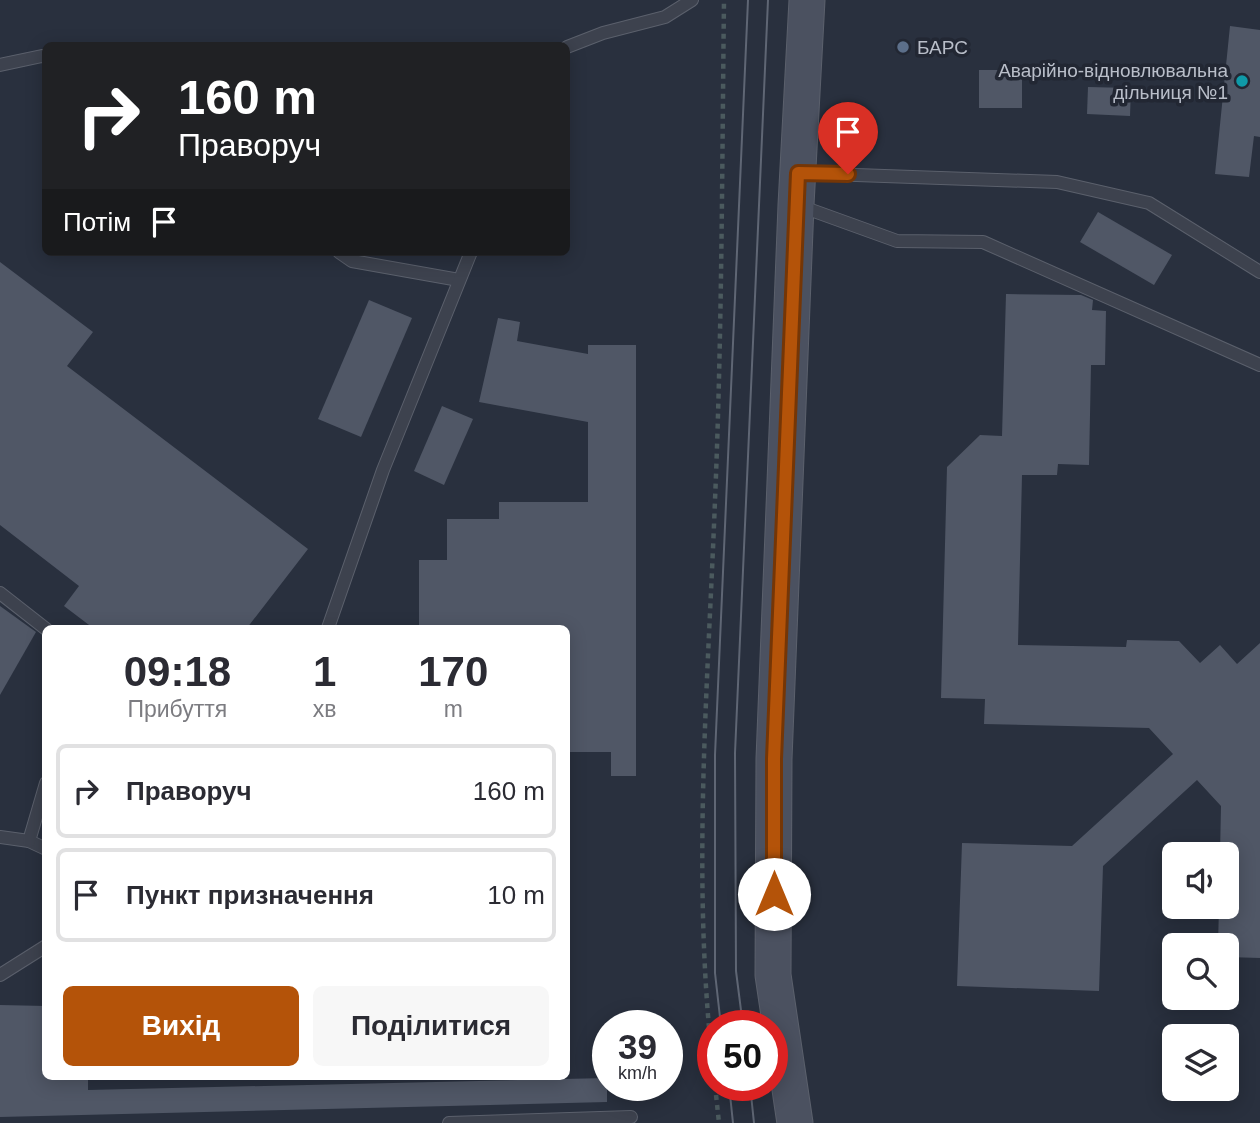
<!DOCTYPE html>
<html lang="uk">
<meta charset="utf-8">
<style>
body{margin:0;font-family:Helvetica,sans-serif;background:#f7f7f7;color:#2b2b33;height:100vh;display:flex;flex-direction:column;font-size:26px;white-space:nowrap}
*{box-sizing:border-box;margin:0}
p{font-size:23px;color:#7c7c81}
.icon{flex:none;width:38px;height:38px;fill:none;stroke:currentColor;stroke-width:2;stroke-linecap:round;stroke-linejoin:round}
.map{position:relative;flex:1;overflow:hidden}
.side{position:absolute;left:42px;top:625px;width:528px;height:455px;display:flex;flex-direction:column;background:#fff;border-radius:10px;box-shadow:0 4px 18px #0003}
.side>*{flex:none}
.top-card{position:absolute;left:42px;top:42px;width:528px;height:214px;border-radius:10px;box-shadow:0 4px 18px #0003;background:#202124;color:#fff;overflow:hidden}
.fabs{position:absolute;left:1162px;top:842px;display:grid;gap:14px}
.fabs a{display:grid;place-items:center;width:77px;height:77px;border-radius:10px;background:#fff;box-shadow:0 4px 18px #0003;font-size:35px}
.speed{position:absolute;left:592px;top:1010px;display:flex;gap:14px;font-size:35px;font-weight:700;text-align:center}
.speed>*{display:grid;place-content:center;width:91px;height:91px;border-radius:50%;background:#fff;box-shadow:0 4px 18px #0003;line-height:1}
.speed small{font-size:18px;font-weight:400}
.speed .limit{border:10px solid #d22;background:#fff;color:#111}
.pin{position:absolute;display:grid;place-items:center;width:60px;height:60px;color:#fff;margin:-72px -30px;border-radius:50% 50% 50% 0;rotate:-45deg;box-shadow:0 0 7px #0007}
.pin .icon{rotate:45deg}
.me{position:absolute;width:77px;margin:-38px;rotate:0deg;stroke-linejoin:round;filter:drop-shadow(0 0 5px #0008)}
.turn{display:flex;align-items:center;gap:24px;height:147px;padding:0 21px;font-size:32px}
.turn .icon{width:91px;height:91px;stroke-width:2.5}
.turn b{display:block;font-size:49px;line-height:60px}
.then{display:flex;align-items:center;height:66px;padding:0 21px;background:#0003;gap:14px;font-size:26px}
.eta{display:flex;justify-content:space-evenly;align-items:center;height:119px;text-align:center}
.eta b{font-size:42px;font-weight:800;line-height:49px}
.action{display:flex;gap:14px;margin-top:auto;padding:14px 21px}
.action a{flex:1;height:80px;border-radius:10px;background:#b45309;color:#fff;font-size:28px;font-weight:800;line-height:80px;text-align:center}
.action a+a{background:#f7f7f7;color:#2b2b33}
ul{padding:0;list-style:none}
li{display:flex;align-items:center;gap:21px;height:94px;margin:0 14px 10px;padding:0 7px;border:4px solid #e1e1e2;border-radius:10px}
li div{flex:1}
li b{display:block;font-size:26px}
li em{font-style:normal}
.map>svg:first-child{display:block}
.building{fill:#505766}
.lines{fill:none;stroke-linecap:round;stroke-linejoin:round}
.service-casing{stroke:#5b606c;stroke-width:14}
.secondary-casing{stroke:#5b606c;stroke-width:37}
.path{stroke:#4b5a5e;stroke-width:4.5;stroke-dasharray:5 5;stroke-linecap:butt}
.service{stroke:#3d424e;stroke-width:12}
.secondary{stroke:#4b5160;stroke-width:35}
.tram{stroke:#5f6674;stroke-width:2}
.route-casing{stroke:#753606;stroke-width:18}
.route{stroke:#b45309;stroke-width:12}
.service-dot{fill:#5c6f8a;stroke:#222733;stroke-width:2.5}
.culture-dot{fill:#0f9aa8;stroke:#222733;stroke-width:2.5}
.labels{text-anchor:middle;stroke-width:7;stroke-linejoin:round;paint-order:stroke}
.poi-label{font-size:19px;fill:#b9bec9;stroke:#222733;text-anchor:start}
</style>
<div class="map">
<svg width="1260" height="1123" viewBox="0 0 1260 1123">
<rect width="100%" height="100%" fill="#29303e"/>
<g class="building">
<path d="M1230 26 1260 30V137L1254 136 1249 177 1215 174Z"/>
<rect x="979" y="70" width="43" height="38"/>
<path d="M1088 87 1131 88 1130 116 1087 114Z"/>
<path d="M1098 212 1172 255 1154 285 1080 242Z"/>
<path d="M0 262 93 332 67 366 308 549 247 628H93L64 606 79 586 0 525Z"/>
<path d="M1006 294 1081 295 1093 300 1092 310 1106 311 1105 365H1091L1089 465 1058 464 1057 475H1022L1018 645 1126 647 1127 640 1179 641 1200 663 1220 645 1237 664 1260 643V958L1227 957V945H1218L1219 906H1227V854H1220L1221 806 1197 780 1103 866 1099 991 957 986 962 843 1072 846 1173 754 1149 728 984 724 985 699 941 698 947 467 980 435 1002 436Z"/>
<path d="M369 300 412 318 361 437 318 419Z"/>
<path d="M498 318 520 322 517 341 588 354V345H636V776H611V752H567V628H419V560H447V519H499V502H588V422L479 402Z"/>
<path d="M442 406 473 419 444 485 414 471Z"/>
<path d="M0 606 36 632 0 695Z"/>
<path d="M0 1005 46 1006V1076H88V1090L607 1078V1102L0 1117Z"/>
</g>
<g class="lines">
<defs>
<g id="service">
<path d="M567 47 603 33 665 17 692 0"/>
<path d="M0 65 42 56 46 57"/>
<path d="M800 173 1057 182 1149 203 1260 272"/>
<path d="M800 206 897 241 983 242 1260 365"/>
<path d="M339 252 352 261 459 280"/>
<path d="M0 593 46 629"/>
<path d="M328 628 383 470 471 252"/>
<path d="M0 837 29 841 46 849"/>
<path d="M29 841 46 783"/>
<path d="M0 975 46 946"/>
<path d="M449 1123 631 1117"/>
</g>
<path id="secondary" d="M795 1123 773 975 774 759 796 205 807 0"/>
</defs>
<use href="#service" class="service-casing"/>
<use href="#secondary" class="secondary-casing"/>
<g class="path">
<path d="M712 1058C692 873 708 685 715 500 722 333 722 167 724 0"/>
<path d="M715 1085 719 1123"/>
</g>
<use href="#service" class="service"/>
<use href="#secondary" class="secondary"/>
<g class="tram">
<path d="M721 1026 715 973V755L748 0"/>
<path d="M743 1026 736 971 735 753 768 0"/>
<path d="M729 1085 733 1123"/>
<path d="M750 1085 754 1123"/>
</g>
</g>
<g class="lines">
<defs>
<path id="route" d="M774 894V759L798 173 848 174"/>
</defs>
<use href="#route" class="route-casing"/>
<use href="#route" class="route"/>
</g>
<circle class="service-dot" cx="903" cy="47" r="7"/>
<circle class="culture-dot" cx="1242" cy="81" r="7"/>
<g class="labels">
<g class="poi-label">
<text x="917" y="54">БАРС</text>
<text x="1228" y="77" text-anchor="end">Аварійно-відновлювальна<tspan x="1228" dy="22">дільниця №1</tspan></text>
</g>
</g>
</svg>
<div class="fabs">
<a><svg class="icon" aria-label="sound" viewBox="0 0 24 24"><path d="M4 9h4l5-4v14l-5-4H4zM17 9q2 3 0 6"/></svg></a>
<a><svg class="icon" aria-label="search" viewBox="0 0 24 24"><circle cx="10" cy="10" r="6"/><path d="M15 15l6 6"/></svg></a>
<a><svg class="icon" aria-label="layers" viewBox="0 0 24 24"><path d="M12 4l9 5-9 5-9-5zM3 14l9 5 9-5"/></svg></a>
</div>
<div class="speed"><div>39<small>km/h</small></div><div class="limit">50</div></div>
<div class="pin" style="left:848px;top:174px;background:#d93025"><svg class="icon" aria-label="arrive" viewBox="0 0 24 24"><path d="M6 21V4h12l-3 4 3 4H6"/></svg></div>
<svg class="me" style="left:774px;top:894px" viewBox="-20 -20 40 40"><circle r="19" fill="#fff"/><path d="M0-13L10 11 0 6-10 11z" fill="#b45309"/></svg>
<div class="top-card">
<div class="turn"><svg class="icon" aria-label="right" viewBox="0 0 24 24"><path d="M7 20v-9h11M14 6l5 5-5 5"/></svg><div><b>160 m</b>Праворуч</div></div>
<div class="then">Потім<svg class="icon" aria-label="arrive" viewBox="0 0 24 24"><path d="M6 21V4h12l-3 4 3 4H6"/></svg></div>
</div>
<section class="side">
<div class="eta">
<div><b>09:18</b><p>Прибуття</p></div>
<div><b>1</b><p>хв</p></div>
<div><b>170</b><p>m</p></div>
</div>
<ul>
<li><svg class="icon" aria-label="right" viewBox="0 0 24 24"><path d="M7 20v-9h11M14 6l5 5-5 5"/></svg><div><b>Праворуч</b></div><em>160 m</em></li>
<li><svg class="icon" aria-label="arrive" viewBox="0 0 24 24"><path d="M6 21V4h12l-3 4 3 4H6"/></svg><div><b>Пункт призначення</b></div><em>10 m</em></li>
</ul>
<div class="action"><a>Вихід</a><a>Поділитися</a></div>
</section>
</div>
